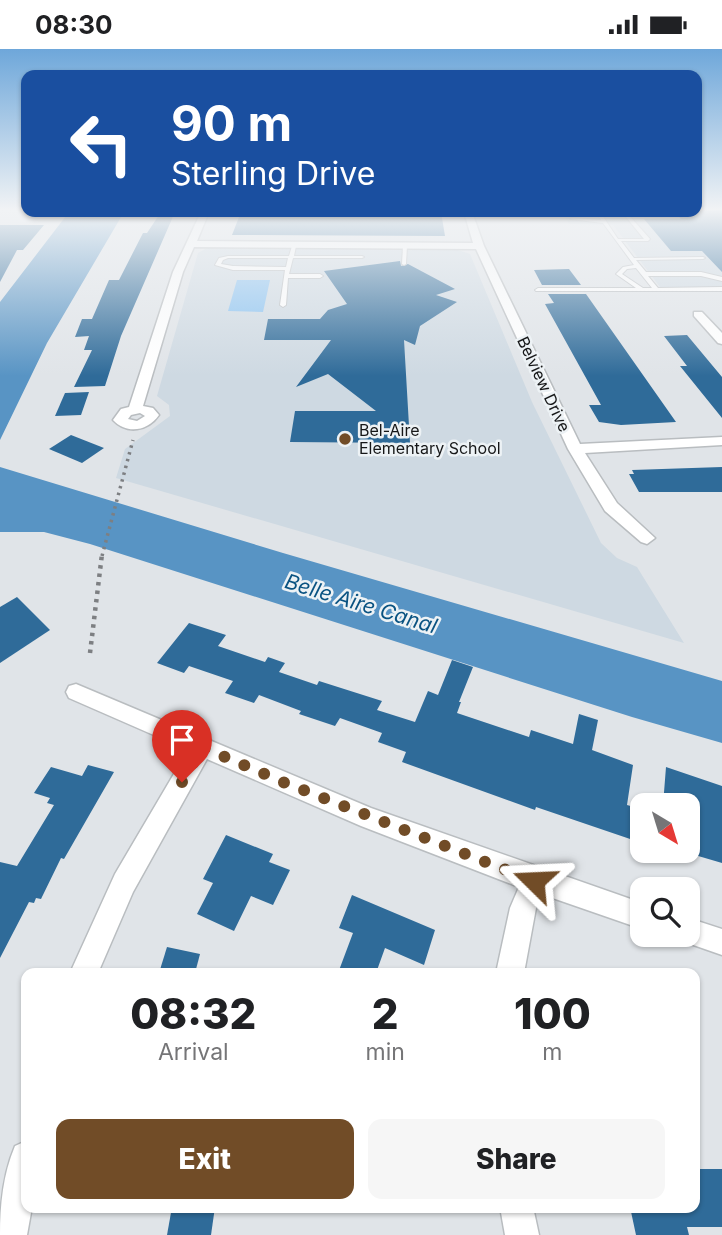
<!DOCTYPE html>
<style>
body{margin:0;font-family:Inter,sans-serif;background:#f6f6f6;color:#202124;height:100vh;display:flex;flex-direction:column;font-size:26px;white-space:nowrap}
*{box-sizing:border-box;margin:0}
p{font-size:23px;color:#757577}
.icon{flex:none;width:38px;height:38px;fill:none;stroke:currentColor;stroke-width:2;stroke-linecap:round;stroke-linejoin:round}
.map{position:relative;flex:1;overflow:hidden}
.drawer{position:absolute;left:21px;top:919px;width:679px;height:245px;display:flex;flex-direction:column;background:#fff;border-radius:14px;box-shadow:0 2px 5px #0004}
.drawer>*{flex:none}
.top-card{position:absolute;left:21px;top:21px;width:681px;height:147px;border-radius:14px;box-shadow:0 2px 5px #0004;background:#1a4fa0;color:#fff;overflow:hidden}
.needle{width:46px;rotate:142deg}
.controls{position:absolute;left:630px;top:744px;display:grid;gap:14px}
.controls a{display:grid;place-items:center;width:70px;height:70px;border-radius:14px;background:#fff;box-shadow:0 2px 5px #0004;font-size:35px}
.pin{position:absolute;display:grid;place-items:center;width:60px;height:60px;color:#fff;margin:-72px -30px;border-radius:50% 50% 50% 0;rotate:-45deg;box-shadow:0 0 7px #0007}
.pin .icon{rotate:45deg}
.me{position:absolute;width:77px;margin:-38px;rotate:291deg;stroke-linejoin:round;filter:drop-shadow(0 0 5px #0008)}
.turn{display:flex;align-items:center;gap:24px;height:147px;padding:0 35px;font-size:32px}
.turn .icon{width:91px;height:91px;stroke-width:2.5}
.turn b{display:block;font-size:49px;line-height:60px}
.eta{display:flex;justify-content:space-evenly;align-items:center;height:119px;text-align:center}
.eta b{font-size:42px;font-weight:800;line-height:49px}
.cta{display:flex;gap:14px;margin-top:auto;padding:14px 35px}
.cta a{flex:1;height:80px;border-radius:14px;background:#714c27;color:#fff;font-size:28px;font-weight:800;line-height:80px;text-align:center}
.cta a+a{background:#f6f6f6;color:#202124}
.status{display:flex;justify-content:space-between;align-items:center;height:49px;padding:0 35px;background:#fff;direction:ltr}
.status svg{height:19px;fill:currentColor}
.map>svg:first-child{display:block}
.built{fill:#ced9e2}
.green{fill:#87c1f1}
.water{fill:#5894c4}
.building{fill:#2f6b99}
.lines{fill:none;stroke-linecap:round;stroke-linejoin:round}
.service-casing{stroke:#b9bdc0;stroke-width:2}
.minor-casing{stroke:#b9bdc0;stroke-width:3}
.path-far1{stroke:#7d7f82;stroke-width:3.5;stroke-dasharray:2.5 4.5;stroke-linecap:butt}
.path{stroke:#7d7f82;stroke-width:4.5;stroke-dasharray:3.5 5;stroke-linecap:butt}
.service{fill:#fff;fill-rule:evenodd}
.minor{fill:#fff;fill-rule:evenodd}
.route{stroke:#714c27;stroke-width:12;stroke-dasharray:0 21.6}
.poi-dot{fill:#714c27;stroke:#edf2f5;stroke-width:2.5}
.labels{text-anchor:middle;stroke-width:5;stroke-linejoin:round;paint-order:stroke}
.far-street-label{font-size:16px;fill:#161718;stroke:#edf2f5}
.far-poi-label{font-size:16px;fill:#161718;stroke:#edf2f5;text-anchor:start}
.water-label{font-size:21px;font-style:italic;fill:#0a5382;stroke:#edf2f5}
</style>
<div class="status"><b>08:30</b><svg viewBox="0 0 49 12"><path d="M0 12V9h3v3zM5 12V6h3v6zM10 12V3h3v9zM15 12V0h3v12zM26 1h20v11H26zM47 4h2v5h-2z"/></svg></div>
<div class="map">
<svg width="722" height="1186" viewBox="0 0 722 1186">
<rect width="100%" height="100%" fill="#e0e4e8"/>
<g class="built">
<path d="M697 161H722V238H660L613 176 569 175 562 163Z"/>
<path d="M207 199 458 201 470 205 532 353 601 494 617 509 637 518 684 594 116 429 125 400 170 367 169 356 157 347 198 204Z"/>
</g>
<path class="green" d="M237 231H270L263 263 228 262Z"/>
<g class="water">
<path d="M69 163H124L47 294 0 391V253Z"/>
<path d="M0 418 283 504 722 632V694L632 668 90 495 44 483H0Z"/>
</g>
<g class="building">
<path d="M722 161V223L702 202H671L644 170H681L674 163Z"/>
<path d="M161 163H175L121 287 105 337 74 338 92 301H84L89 287 75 288 82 270H92L109 231H119L143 184H147Z"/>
<path d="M241 163H441L445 187 232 186Z"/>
<path d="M0 176H44L23 201H17L0 233Z"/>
<path d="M400 212 401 217 408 215 455 240 436 246 457 253 420 277 415 296 404 291 410 394 290 393 295 362H376L328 325 296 338 331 291H264L268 270H320L328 261 347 255 324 222Z"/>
<path d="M569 220 581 236H542L534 221Z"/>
<path d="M548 245H586L676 373 621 376 599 373 589 356H601L545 255 554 254Z"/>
<path d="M687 286 722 328V369L680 317H687L664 287Z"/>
<path d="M89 343 81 366 55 367 65 344Z"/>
<path d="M71 386 104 399 82 414 49 400Z"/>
<path d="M722 418V443H639L629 425H634L632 421Z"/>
<path d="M17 548 50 581 0 614V558Z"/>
<path d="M189 574 226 586 218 597 265 613 268 608 285 614 279 623 317 636 319 632 382 652 377 661 415 673 428 642 438 646 452 611 473 618 459 653H461L457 664 529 688 531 681 573 695 579 665 598 671 592 701 633 716 627 756 641 760 636 792 536 758 535 761 402 713 406 703 378 693 382 684 340 669 335 677 299 665 301 662 259 646 254 654 225 644 233 632 189 617 184 624 157 614Z"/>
<path d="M88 716 114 723 64 810 61 809 41 850 36 849 34 854 29 853 0 909V813L17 817 54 756 47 754 50 749 34 744 51 718 82 727Z"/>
<path d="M666 718 722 737V814L688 804V756H663Z"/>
<path d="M226 786 273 805 269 813 290 821 273 856 251 847 234 882 197 865 213 834 203 830Z"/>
<path d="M352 846 435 881 424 916 385 899 376 924H338L353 884 339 879Z"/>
<path d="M167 898 200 905 195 924H159Z"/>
<path d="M695 1120H722V1178H687L689 1186H636L630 1158H695Z"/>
<path d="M172 1158H215L211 1186H167Z"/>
</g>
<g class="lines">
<defs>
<g id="service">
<path d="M582 163H586L583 166 581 165Z"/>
<path d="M596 163H600L618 190H644L622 163H626L650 190 648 192H621L634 209 703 208 705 209 703 210 636 211 646 223H701L722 228V232L701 227H648L658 239 722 238V242H536L535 241 538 239H636L616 225 623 218 634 216 603 174 570 170 572 169 601 171ZM636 219 652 239H643L622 225 627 220Z"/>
<path d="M294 196 296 197 294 207H362L364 208 362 209H293L289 225H320L323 227 320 229H288L286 256 283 258 280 256 285 221H233L215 216 219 209 228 207H289L292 197ZM228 209H288L286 218 233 217 221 215 223 211Z"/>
<path d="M405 196 407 197 406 215 404 216 402 215 403 197Z"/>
</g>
<g id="minor">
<path d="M201 163H209L197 192 473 194 464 163H472L484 197 580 395 722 388V396L585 404 617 454 655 489 647 495 641 493 605 462 568 400 476 200 194 198 183 223 143 357 153 359 159 366C148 382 127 386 113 371L121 360 129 358 173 223ZM140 364 145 367 137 372 128 370 131 366Z"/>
<path d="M694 263H702L722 284V295L718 294 694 267Z"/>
<path d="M76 635 371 759 642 854V880L541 845 536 859 524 924H496L510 859 519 838 361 777 207 710 133 843 98 924H70L115 825 188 701 69 649 66 643 69 637Z"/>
<path d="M688 869 722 880V906L679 891 676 886H688Z"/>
<path d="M26 1092V1158H32L27 1186H0C0 1156 3 1125 15 1097Z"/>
<path d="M500 1158H533L539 1186H505Z"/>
</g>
</defs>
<use href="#service" class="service-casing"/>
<use href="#minor" class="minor-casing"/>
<path class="path-far1" d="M102 507 133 391"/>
<path class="path" d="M90 604 102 505"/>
<use href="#service" class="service"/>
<use href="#minor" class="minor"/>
</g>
<linearGradient id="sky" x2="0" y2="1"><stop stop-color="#6ea7da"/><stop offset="0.49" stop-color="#f1f3f5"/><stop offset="1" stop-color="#f1f3f5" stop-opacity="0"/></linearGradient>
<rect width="722" height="327" fill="url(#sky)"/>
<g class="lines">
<path class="route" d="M182 733 202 698 283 733 534 832"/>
</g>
<circle class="poi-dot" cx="345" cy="390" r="7"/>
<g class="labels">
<g class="far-street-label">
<text transform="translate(544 335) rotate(65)" y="6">Belview Drive</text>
</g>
<g class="far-poi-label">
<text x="359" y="387">Bel-Aire<tspan x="359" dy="18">Elementary School</tspan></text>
</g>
<g class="water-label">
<text transform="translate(361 555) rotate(17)" y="7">Belle Aire Canal</text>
</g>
</g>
</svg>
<div class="controls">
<a><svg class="needle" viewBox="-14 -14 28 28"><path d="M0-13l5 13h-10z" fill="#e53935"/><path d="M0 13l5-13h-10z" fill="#757577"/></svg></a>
<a><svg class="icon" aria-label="search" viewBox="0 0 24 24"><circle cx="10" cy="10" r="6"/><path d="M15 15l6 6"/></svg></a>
</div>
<div class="pin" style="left:182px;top:733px;background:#d93025"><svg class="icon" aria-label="arrive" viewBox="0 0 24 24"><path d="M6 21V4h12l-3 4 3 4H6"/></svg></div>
<svg class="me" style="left:534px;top:832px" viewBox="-20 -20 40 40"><path d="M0-17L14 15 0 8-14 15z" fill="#714c27" stroke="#fff" stroke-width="4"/></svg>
<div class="top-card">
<div class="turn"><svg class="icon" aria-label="left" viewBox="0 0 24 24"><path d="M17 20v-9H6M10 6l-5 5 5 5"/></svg><div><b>90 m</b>Sterling Drive</div></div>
</div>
<section class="drawer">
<div class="eta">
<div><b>08:32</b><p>Arrival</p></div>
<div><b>2</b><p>min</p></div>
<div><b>100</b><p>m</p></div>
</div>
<div class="cta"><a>Exit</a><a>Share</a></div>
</section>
</div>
